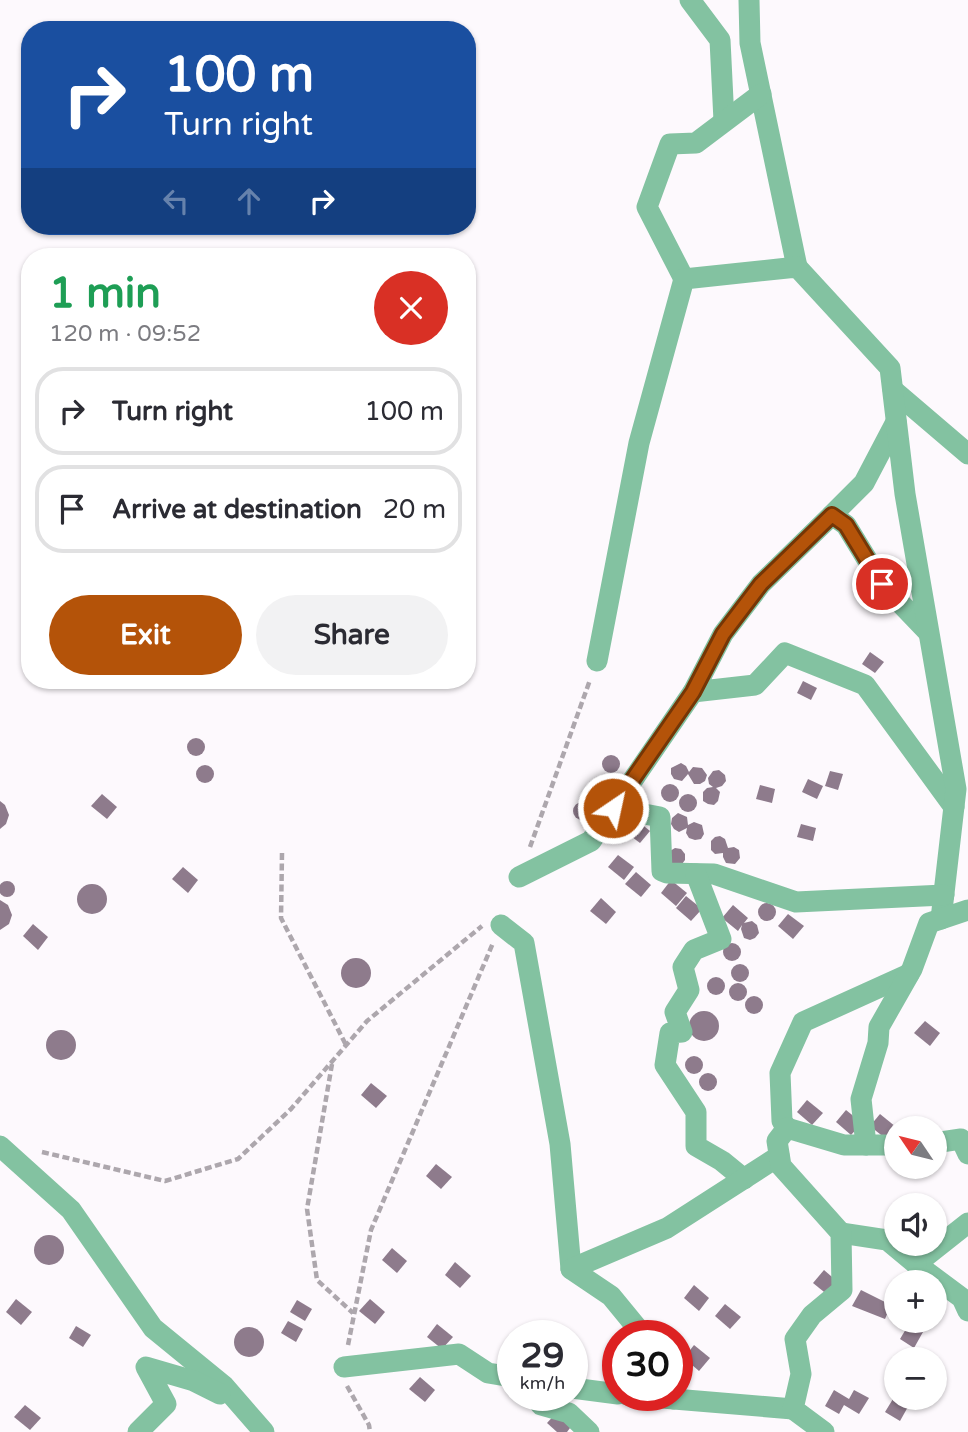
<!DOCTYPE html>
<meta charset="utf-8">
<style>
body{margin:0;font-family:"Varela Round",sans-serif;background:#f2f2f3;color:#2b2b33;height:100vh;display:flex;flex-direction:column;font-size:26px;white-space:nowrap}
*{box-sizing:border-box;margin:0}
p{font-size:23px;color:#7c7c81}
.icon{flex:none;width:38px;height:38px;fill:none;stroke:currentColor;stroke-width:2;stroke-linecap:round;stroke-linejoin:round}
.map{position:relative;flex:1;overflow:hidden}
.panel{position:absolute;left:21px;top:248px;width:455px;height:441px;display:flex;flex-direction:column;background:#fff;border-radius:28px;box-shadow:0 2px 5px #0004}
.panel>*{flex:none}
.banner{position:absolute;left:21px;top:21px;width:455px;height:214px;border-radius:28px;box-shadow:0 2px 5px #0004;background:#1a4fa0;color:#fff;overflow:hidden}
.needle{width:46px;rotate:305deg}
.tools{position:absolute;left:884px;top:1116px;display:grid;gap:14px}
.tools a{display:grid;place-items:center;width:63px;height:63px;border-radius:50%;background:#fff;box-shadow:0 2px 5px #0004;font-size:35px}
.speed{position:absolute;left:497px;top:1320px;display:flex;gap:14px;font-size:35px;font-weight:700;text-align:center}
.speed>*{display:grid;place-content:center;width:91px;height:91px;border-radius:50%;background:#fff;box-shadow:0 2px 5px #0004;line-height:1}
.speed small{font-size:18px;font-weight:400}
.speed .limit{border:10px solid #d22;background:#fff;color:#111}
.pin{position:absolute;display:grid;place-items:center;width:60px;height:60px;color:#fff;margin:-30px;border:4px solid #fff;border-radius:50%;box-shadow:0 2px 7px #0007}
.me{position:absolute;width:77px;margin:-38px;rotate:34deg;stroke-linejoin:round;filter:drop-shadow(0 0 5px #0008)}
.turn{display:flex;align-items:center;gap:24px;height:147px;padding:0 28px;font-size:32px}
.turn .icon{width:91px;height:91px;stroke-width:2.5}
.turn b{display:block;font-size:49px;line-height:60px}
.lanes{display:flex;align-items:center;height:66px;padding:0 28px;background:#0003;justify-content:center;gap:35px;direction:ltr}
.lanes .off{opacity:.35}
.round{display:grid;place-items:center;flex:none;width:74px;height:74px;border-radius:37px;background:#f2f2f3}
.head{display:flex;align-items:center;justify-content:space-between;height:119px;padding:0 28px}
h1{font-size:42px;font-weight:700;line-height:52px;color:#1e9e55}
.cta{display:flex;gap:14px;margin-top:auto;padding:14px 28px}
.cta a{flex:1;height:80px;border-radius:42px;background:#b45309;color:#fff;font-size:28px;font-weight:700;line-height:80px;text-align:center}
.cta a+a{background:#f2f2f3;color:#2b2b33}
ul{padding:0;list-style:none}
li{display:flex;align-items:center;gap:21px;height:88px;margin:0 14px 10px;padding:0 14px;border:4px solid #e1e1e2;border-radius:28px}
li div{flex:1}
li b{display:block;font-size:26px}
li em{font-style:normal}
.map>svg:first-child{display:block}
.building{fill:#8e7b8c}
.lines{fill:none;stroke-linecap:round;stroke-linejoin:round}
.path{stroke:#ada7ad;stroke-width:4.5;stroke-dasharray:7 3.5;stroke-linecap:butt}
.minor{stroke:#83c2a1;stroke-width:21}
.route-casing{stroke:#753606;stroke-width:18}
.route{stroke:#b45309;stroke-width:12}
</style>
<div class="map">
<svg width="968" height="1432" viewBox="0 0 968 1432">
<rect width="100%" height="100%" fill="#fdf9fd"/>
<g class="building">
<path d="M870 652 884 662 875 673 862 664Z"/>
<path d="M803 681 817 688 811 700 797 693Z"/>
<circle cx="196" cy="747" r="9"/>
<circle cx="611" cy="764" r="9"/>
<path d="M681 763 686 766 689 772 693 767 702 768 707 775 705 781 700 784H694L688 774 682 781 674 779 671 774V768Z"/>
<circle cx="205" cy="774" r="9"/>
<path d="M719 770 725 775 726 781 722 786 716 788 720 792 718 801 714 805 708 804 703 801V792L707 788 713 787 709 784 708 778 713 771Z"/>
<path d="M830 771 843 774 838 790 825 786Z"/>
<path d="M808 779 823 786 817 799 802 792Z"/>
<circle cx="670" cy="793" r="9"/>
<path d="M760 785 775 789 772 803 756 799Z"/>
<path d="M102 794 117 807 107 819 91 806Z"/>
<circle cx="688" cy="803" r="9"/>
<path d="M0 801 5 805 9 815 6 824 0 829Z"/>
<circle cx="582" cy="811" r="9"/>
<path d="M678 813 687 817 688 825 694 822 702 825 704 834 701 839 695 840 689 838 686 833 687 828 679 832 674 829 671 824 672 818Z"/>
<path d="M634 818 650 831 640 843 624 831Z"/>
<path d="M801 824 816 828 813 841 797 837Z"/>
<path d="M720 836 725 839 728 848 734 847 739 850 740 858 735 864 726 863 723 857V853L715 854 711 850V841L715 837Z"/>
<path d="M675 848 681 849 685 854V860L682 864H670V851Z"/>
<path d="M618 855 634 867 624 880 608 867Z"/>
<path d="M183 867 198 880 188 893 172 879Z"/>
<path d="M636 872 651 885 641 897 625 884Z"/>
<path d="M671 880 687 893 676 906 661 893Z"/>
<circle cx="7" cy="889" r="8"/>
<circle cx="92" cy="899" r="15"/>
<path d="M686 896 702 909 691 921 676 908Z"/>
<path d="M601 898 616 912 606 924 590 911Z"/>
<path d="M0 900 8 905 12 915 9 924 0 930Z"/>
<circle cx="767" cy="912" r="9"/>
<path d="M733 905 748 918 744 923 752 921 757 925 759 933 755 938 750 940 744 938 741 929 742 925 738 931 722 918Z"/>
<path d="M788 914 804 926 793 939 778 926Z"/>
<path d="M33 924 48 937 38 950 23 936Z"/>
<circle cx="732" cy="952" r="9"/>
<circle cx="356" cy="973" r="15"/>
<circle cx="740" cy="973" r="9"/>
<circle cx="716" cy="986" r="9"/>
<circle cx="738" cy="992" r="9"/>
<circle cx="754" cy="1005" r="9"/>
<circle cx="704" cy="1026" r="15"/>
<path d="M925 1021 940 1033 930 1046 914 1033Z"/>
<circle cx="61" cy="1045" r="15"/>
<circle cx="694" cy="1065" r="9"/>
<circle cx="708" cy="1082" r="9"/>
<path d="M371 1083 387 1096 376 1108 361 1095Z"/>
<path d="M807 1100 823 1113 812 1125 797 1112Z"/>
<path d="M846 1110 862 1123 851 1135 836 1122Z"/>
<path d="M880 1114 896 1127 886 1139 870 1126Z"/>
<path d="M436 1164 452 1177 441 1189 426 1176Z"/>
<circle cx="49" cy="1250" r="15"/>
<path d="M392 1248 407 1261 397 1273 382 1260Z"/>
<path d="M455 1262 471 1276 460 1288 445 1275Z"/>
<path d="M824 1270 839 1283 829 1296 813 1283Z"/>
<path d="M694 1285 709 1298 699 1311 684 1298Z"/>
<path d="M861 1290 891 1305 885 1319 852 1306Z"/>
<path d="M16 1299 32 1312 21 1325 6 1312Z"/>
<path d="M370 1299 385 1312 375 1324 359 1311Z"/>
<path d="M297 1300 312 1309 305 1321 290 1312Z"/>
<path d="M725 1304 741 1317 730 1329 715 1316Z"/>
<path d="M288 1321 303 1329 296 1342 281 1333Z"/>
<path d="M437 1324 453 1337 442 1349 427 1337Z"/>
<path d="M909 1324 923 1332 914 1348 900 1339Z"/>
<path d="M76 1326 91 1335 83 1347 69 1338Z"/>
<circle cx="249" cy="1342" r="15"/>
<path d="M694 1345 710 1358 699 1371 684 1358Z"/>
<path d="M420 1377 435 1390 425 1402 409 1389Z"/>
<path d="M834 1390 849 1399 854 1390 869 1398 859 1414 844 1405 839 1414 825 1406Z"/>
<path d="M896 1394V1398L909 1405 900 1421 885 1412Z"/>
<path d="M25 1405 41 1418 30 1430 14 1417Z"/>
<path d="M558 1411 573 1424 567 1432H557L547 1423Z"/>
</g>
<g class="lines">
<g class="path">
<path d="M530 847 590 680"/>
<path d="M282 853 281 918 346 1045"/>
<path d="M332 1064 307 1209 317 1280 353 1313"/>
<path d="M42 1152 165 1181 238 1159 291 1109 367 1021 482 926"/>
<path d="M348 1345 371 1230 493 943"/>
<path d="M347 1386 369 1425 370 1432"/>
</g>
<g class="minor">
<path d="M690 0 720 40 724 121"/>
<path d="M749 0 750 43 797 267"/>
<path d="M684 279 647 207 670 144 696 143 761 94"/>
<path d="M893 390 968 454"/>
<path d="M896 422 864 483 832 515 846 525 882 584 928 632"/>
<path d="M832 515 761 584 723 634 693 692 755 685 785 653 865 685 954 807"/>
<path d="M597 661 639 443 684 279 797 267 890 368 905 494 956 789 941 919"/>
<path d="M613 808 660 817 662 871 667 873 714 874 796 902 944 895"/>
<path d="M696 874 721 939 694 950 683 967 689 990 675 1012 682 1032 670 1033 665 1065 696 1112V1146L722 1161 744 1179"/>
<path d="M519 877 591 841 693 692"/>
<path d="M501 925 524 943 560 1144 571 1269"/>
<path d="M787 1128 782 1121 780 1073 803 1022 909 974"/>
<path d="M934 1143 961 1139 968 1154"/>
<path d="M866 1145 861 1099 878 1043 879 1027 912 969 929 923 968 910"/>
<path d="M0 1146 71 1210 153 1328 224 1386 264 1432"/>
<path d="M968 1223 916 1264 962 1298 968 1311"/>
<path d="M841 1233 887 1240 916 1264"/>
<path d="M643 1335 611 1296 571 1269 667 1228 779 1156"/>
<path d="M344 1367 459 1354 488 1373 513 1377"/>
<path d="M572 1388 618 1394"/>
<path d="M534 1395 541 1405 569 1413 589 1432"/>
<path d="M627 1395 674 1399"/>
<path d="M672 1395 674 1399 793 1409"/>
<path d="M138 1432 166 1404 146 1367 194 1381 220 1394"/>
<path d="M824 1432 793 1409 801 1374 795 1339 812 1315 842 1290 841 1233 781 1166 777 1141 787 1128 844 1145H896"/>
</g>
</g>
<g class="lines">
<defs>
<path id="route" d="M613 808 693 692 723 634 761 584 832 515 846 525 882 584"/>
</defs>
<use href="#route" class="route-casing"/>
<use href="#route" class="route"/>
</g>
</svg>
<div class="tools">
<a><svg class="needle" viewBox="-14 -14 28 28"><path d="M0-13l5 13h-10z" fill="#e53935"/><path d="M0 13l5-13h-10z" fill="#7c7c81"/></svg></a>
<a><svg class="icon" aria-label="sound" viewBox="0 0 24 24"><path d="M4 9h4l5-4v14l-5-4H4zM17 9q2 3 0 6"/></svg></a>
<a>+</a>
<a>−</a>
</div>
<div class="speed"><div>29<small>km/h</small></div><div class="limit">30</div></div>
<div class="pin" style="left:882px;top:584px;background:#d93025"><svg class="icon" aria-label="arrive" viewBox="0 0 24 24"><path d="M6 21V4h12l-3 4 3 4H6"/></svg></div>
<svg class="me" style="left:613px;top:808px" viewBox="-20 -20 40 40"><circle r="17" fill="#b45309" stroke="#fff" stroke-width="3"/><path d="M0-11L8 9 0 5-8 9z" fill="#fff"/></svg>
<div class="banner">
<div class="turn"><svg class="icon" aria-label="right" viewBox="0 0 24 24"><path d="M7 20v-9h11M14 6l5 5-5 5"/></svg><div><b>100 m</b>Turn right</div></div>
<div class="lanes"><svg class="icon off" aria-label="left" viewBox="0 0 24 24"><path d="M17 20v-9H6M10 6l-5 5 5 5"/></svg><svg class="icon off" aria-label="ahead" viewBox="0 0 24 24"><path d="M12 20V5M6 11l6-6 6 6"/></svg><svg class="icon" aria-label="right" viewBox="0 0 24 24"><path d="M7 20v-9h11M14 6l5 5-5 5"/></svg></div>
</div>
<section class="panel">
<div class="head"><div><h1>1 min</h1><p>120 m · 09:52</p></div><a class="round" style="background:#d93025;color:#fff"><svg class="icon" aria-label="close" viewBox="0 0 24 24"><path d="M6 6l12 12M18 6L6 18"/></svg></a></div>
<ul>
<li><svg class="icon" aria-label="right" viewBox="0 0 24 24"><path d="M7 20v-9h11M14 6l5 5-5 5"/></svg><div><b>Turn right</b></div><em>100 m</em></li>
<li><svg class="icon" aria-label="arrive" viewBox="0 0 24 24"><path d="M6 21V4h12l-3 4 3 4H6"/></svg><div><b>Arrive at destination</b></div><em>20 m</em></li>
</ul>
<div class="cta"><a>Exit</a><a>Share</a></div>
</section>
</div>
